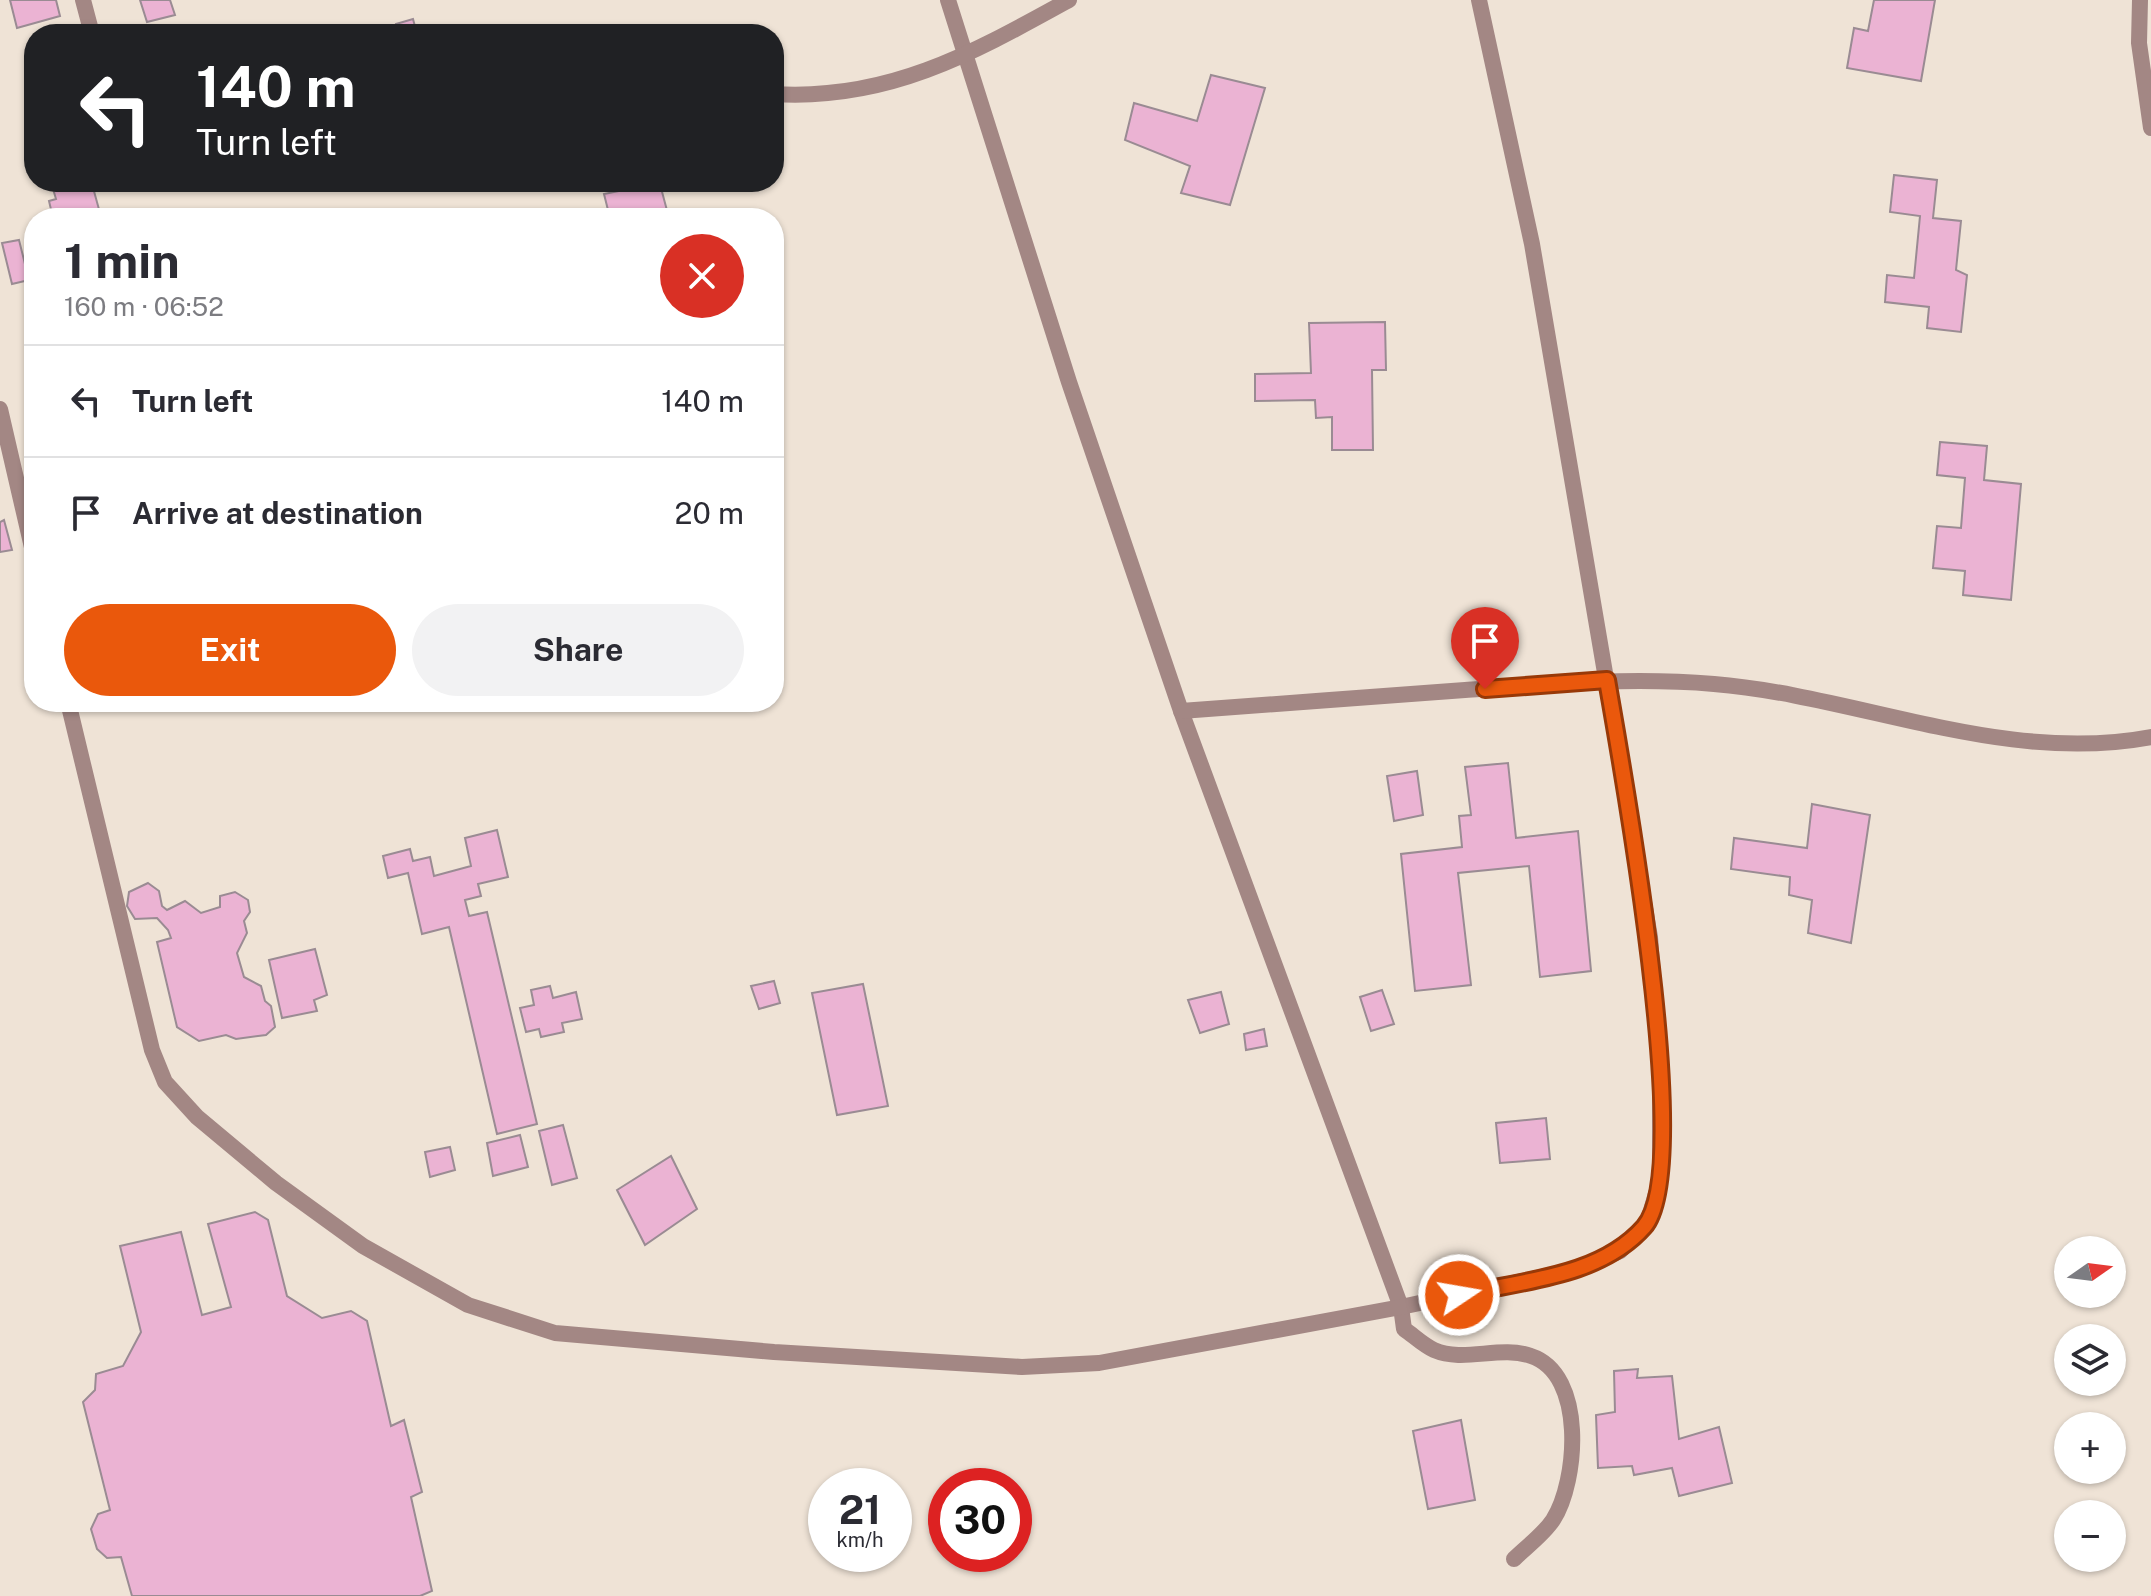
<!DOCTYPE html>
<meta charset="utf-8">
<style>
body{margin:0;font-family:"Public Sans",sans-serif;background:#f2f2f3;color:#2b2b33;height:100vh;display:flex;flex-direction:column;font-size:30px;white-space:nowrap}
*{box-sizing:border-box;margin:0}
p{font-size:26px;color:#7c7c81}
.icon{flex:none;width:44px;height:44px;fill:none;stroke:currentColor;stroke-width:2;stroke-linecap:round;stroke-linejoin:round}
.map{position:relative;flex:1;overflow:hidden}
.side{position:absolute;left:24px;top:208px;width:760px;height:504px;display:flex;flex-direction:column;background:#fff;border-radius:32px;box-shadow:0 2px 6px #0004}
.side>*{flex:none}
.guide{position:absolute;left:24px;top:24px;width:760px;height:168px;border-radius:32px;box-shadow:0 2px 6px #0004;background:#202124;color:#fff;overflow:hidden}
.needle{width:52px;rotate:76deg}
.tools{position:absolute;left:2054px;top:1236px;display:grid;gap:16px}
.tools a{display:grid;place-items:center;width:72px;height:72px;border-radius:50%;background:#fff;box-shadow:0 2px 6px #0004;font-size:40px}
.speed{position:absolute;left:808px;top:1468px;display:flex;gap:16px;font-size:40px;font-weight:700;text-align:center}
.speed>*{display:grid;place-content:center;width:104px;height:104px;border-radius:50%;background:#fff;box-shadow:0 2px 6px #0004;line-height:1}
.speed small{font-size:20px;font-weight:400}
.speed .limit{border:12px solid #d22;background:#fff;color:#111}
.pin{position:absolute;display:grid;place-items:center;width:68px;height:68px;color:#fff;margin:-82px -34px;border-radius:50% 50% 50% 0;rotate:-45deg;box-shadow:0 0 8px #0007}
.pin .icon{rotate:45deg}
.me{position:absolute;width:88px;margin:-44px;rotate:78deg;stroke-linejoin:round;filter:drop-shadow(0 0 6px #0008)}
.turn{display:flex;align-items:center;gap:28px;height:168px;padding:0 40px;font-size:36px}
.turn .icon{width:104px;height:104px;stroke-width:2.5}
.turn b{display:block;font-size:56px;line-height:68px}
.round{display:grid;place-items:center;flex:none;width:84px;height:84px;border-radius:42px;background:#f2f2f3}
.headline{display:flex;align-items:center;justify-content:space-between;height:136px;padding:0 40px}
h1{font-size:48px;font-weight:700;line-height:60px}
.primary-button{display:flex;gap:16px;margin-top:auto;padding:16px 40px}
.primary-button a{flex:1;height:92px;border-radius:48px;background:#ea580c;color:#fff;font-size:32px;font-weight:700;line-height:92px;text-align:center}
.primary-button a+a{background:#f2f2f3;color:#2b2b33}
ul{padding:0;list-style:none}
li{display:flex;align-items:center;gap:24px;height:112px;padding:0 40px;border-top:2px solid #e1e1e2}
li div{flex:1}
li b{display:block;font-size:30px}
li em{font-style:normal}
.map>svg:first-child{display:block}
.building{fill:#ebb3d3;stroke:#9a8b93;stroke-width:2}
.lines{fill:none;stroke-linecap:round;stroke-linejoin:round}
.minor{stroke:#a38784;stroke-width:16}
.route-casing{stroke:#983908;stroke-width:20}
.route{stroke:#ea580c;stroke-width:14}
</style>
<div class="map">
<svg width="2151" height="1596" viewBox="0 0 2151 1596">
<rect width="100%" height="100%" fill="#efe3d6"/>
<g class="building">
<path d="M10 0H56L60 16 17 28Z"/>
<path d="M140 0H170L175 15 147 22Z"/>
<path d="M1874 0H1935L1921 81 1847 68 1854 28 1868 31Z"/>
<path d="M413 19 417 34H398L396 24Z"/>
<path d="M1211 75 1265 88 1230 205 1181 193 1190 166 1125 140 1134 103 1197 121Z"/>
<path d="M1894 175 1937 180 1933 218 1961 221 1956 270 1967 275 1961 332 1927 328 1929 307 1885 302 1887 275 1914 278 1920 216 1890 212Z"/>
<path d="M51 182H81L82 186 92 184 100 213 86 218H53L49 201 56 199Z"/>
<path d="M617 182H672L661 188 669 218H610L604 194 619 191Z"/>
<path d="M19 240 29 280 12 284 2 243Z"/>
<path d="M1385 322 1386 370H1372L1373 450H1332V417L1316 418 1315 400 1255 401V374L1311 373 1309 323Z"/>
<path d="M1940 442 1987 446 1984 480 2021 484 2011 600 1963 595 1965 571 1933 568 1937 526 1961 528 1965 478 1937 475Z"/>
<path d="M4 520 12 550 0 552V522Z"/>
<path d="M1508 763 1516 838 1578 831 1591 971 1540 977 1529 866 1458 873 1471 985 1415 991 1401 854 1462 847 1459 816 1471 815 1465 767Z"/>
<path d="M1417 771 1423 815 1394 821 1387 776Z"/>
<path d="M1812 804 1870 815 1851 943 1808 933 1812 900 1789 895 1790 877 1731 869 1734 838 1807 848Z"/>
<path d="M497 830 508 877 478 884 481 896 465 900 469 916 487 912 537 1124 497 1134 449 927 422 934 408 873 388 878 383 856 410 849 413 861 430 857 434 876 471 866 465 838Z"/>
<path d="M148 883 159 891 162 906 167 910 185 901 201 913 220 907V896L235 892 248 900 250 912 244 921 247 933 237 953 244 977 261 986 265 1001 271 1006 275 1027 266 1035 236 1039 226 1035 199 1041 177 1027 157 942 171 938 168 930 157 918 135 919 127 906 129 892Z"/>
<path d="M315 949 327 995 314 1000 317 1011 282 1018 269 960Z"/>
<path d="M774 981 780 1003 759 1009 751 986Z"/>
<path d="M863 984 888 1106 837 1115 812 993Z"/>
<path d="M550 986 553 998 576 992 582 1019 562 1023 564 1032 541 1037 539 1029 526 1032 520 1008 534 1005 531 990Z"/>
<path d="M1382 990 1394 1024 1371 1031 1360 997Z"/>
<path d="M1221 992 1229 1024 1200 1033 1188 1000Z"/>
<path d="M1264 1029 1267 1046 1246 1050 1244 1034Z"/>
<path d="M1546 1118 1550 1159 1500 1163 1496 1123Z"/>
<path d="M563 1125 577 1178 552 1185 539 1131Z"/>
<path d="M520 1135 528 1167 493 1176 487 1143Z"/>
<path d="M450 1147 455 1170 430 1177 425 1152Z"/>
<path d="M671 1156 697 1209 645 1245 617 1190Z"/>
<path d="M255 1212 268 1220 287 1296 322 1318 351 1311 367 1321 391 1426 404 1420 422 1492 411 1497 432 1591 420 1596H132L121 1557 107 1558 97 1549 91 1529 98 1514 110 1510 83 1402 95 1390 96 1374 123 1366 141 1332 120 1246 181 1232 202 1315 231 1307 208 1224Z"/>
<path d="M1638 1369 1637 1378 1672 1376 1679 1439 1719 1427 1732 1483 1679 1496 1672 1468 1634 1475 1632 1466 1598 1468 1596 1415 1615 1412 1614 1371Z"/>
<path d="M1461 1420 1475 1500 1428 1509 1413 1431Z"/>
</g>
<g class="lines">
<g class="minor">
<path d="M83 0 92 34"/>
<path d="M948 0 1069 382 1181 711 1401 1307 1404 1329C1413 1335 1423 1345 1434 1350 1464 1363 1500 1345 1531 1356 1586 1374 1578 1481 1553 1520 1543 1535 1526 1547 1514 1559"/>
<path d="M2140 0 2139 43 2151 128"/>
<path d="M774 94C888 101 973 53 1069 0"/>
<path d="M0 409 34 556"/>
<path d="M68 702 152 1050 165 1082 197 1117 276 1183 363 1246 468 1305 555 1333 774 1352 1022 1367 1099 1363 1401 1307 1574 1270 1620 1251 1647 1224 1660 1180V1073L1650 937 1532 244 1479 0"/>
<path d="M1181 711C1276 704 1370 697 1465 690 1548 684 1631 677 1714 684 1860 696 2003 765 2151 737"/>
</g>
</g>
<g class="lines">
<defs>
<path id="route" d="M1459 1295C1521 1281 1600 1277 1644 1227 1696 1168 1622 768 1607 680L1485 689"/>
</defs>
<use href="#route" class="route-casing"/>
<use href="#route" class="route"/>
</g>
</svg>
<div class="tools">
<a><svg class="needle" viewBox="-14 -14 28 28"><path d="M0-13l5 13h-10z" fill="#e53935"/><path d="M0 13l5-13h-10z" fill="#7c7c81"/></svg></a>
<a><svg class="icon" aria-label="layers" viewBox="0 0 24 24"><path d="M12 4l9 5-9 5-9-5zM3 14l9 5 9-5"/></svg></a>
<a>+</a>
<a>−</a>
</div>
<div class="speed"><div>21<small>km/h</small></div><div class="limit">30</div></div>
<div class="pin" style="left:1485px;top:689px;background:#d93025"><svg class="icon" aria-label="arrive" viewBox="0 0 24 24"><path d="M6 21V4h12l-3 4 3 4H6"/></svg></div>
<svg class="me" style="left:1459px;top:1295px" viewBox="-20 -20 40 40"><circle r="17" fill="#ea580c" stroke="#fff" stroke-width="3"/><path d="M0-11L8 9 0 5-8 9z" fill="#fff"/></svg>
<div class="guide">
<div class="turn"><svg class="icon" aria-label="left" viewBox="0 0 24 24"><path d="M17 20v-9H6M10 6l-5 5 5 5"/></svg><div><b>140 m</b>Turn left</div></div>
</div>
<section class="side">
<div class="headline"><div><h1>1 min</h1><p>160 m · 06:52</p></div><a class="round" style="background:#d93025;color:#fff"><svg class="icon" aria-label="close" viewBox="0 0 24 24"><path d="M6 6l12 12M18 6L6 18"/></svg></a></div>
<ul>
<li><svg class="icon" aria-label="left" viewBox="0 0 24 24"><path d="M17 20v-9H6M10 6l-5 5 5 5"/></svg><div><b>Turn left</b></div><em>140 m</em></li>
<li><svg class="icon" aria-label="arrive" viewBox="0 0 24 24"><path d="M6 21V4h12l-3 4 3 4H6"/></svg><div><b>Arrive at destination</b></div><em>20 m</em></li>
</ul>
<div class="primary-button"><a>Exit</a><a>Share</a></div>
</section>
</div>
